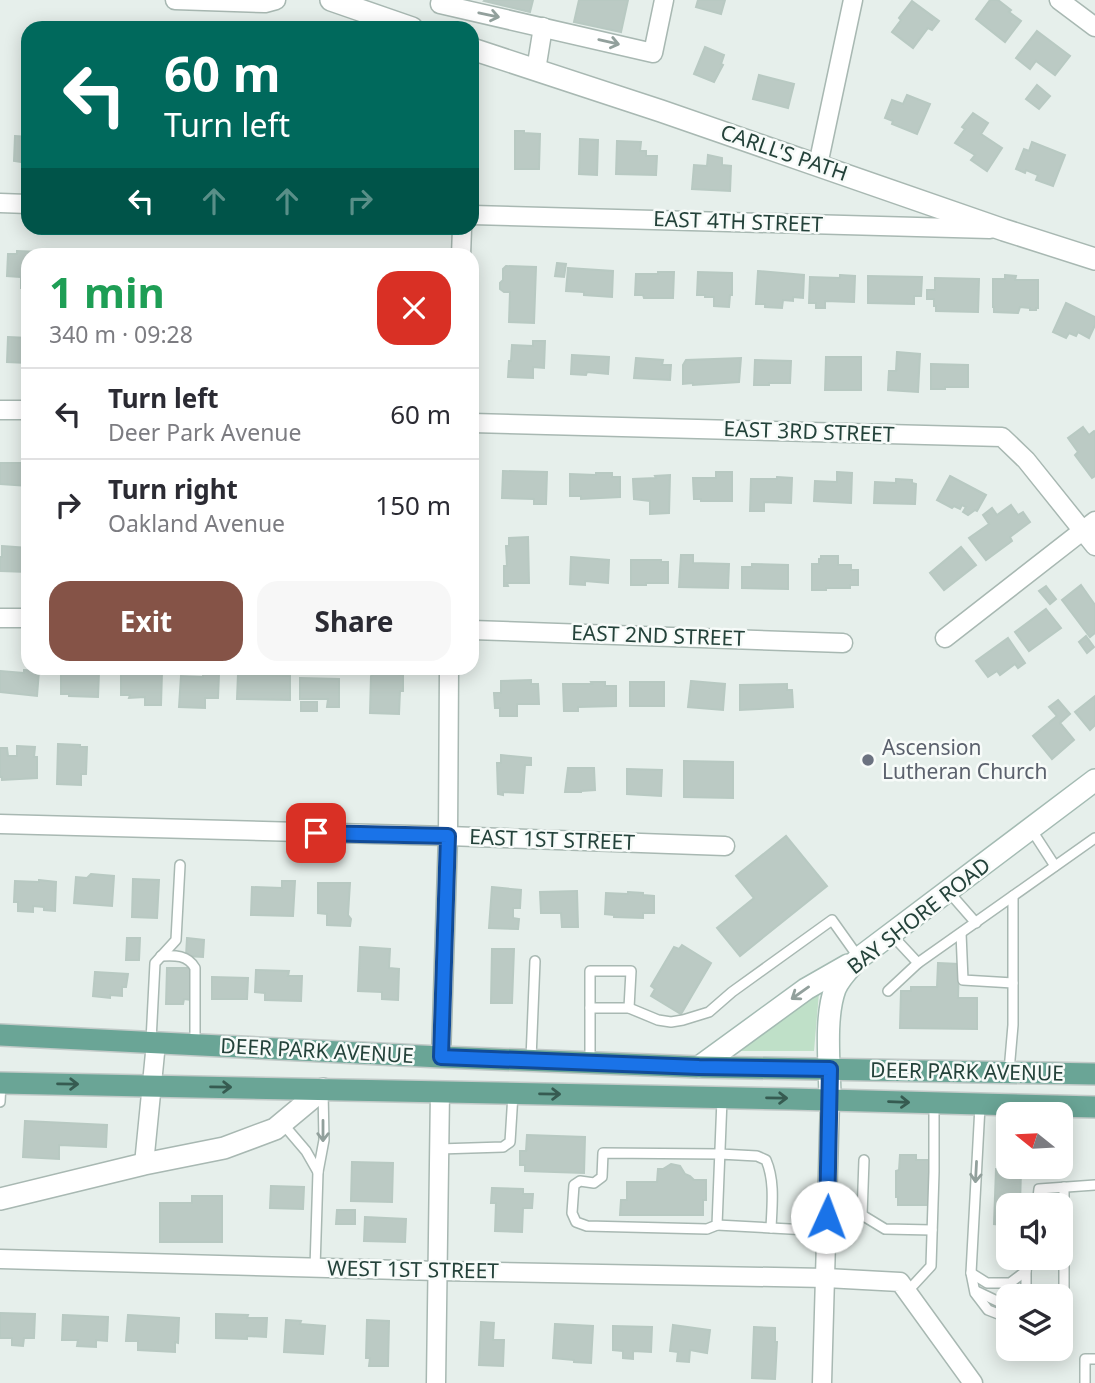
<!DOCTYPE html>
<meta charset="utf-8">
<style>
body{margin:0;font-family:"Noto Sans",sans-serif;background:#f7f7f7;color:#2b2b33;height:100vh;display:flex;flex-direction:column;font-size:26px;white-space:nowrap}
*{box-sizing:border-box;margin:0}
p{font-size:23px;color:#7c7c81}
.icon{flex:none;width:38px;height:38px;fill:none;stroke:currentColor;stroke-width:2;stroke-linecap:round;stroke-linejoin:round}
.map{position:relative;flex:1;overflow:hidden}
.panel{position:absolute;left:21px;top:248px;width:458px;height:427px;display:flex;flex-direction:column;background:#fff;border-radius:21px;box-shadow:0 4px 18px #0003}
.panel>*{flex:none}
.hud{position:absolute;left:21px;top:21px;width:458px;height:214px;border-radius:21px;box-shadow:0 4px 18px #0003;background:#00695c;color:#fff;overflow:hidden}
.needle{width:46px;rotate:288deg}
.tools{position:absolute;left:996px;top:1102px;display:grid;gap:14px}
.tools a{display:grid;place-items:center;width:77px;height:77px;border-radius:14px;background:#fff;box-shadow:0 4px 18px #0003;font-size:35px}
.pin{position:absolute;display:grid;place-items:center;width:60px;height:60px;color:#fff;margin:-30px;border-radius:14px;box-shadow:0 4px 10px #0006}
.me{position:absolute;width:77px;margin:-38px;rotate:2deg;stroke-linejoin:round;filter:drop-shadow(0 0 5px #0008)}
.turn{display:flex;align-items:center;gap:24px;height:147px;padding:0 28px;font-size:32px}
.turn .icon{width:91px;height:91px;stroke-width:2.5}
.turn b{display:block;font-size:49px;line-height:60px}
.lanes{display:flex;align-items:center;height:66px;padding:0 28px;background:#0003;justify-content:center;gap:35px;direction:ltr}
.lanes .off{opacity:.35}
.round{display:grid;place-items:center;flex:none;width:74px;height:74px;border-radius:21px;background:#f7f7f7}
.summary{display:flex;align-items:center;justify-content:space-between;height:119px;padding:0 28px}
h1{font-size:42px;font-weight:700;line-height:52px;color:#1e9e55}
.primary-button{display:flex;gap:14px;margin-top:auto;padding:14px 28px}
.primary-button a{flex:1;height:80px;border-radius:21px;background:#855347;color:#fff;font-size:28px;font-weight:700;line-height:80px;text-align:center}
.primary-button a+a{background:#f7f7f7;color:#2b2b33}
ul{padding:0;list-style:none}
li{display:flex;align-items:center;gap:21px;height:91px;padding:0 28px;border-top:2px solid #e1e1e2}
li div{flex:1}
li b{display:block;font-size:26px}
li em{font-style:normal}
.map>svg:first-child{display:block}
.green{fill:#bfe0c8}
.building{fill:#bbcac4;stroke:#b8c9c2;stroke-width:2}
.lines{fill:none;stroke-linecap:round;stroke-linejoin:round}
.service-casing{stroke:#a8b8b2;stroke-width:12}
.minor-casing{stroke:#a8b8b2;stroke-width:21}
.tertiary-casing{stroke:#a8b8b2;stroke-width:24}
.secondary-casing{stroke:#a4bbb3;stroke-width:24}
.primary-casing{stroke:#c2cac8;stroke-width:24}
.service{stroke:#fff;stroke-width:9}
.minor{stroke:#fff;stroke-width:18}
.tertiary{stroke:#fff;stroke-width:21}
.secondary{stroke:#fff;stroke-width:21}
.primary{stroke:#6aa596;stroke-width:21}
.oneway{stroke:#92a09c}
.oneway2{stroke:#365b51}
.route-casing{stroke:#114b97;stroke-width:18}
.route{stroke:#1a73e8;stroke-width:12}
.worship-dot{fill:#6b7280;stroke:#f7fbf9;stroke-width:2.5}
.labels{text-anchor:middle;stroke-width:5;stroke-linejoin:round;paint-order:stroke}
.street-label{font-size:21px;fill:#24423a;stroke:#f7fbf9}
.worship-label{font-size:21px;fill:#5b616d;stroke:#f7fbf9;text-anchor:start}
</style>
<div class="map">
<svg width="1095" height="1383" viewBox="0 0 1095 1383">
<rect width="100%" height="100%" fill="#e6efeb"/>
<path class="green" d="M819 993 814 1051H740L742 1042Z"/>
<g class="building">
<path d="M485 0H533L530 12 484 1Z"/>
<path d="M579 0H628L621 32 574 22Z"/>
<path d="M698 0H725L721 14 696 7Z"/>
<path d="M990 0H998L1011 10 1009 12 1021 21 1005 42 976 19Z"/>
<path d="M912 1 939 21 932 30 928 28 913 48 892 32 901 20 899 18Z"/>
<path d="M1037 31 1070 56 1055 75 1036 61 1030 69 1016 58Z"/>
<path d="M705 47 724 55 721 64 723 65 714 82 694 74Z"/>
<path d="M759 75 794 84 788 108 753 99Z"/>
<path d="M1037 85 1050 96 1039 109 1026 99Z"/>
<path d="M907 95 930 104 917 134 892 124 893 121 885 118 892 100 903 104Z"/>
<path d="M973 113 988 123 981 134 1002 148 987 171 971 160 975 155 955 143 965 129 962 127Z"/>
<path d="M515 131H524V133L540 134 539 169H515Z"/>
<path d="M15 136 28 137V163L14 161Z"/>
<path d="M580 139 598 140 597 175 579 174Z"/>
<path d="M617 141 641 142 640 151H646V156H657L656 175 616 174Z"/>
<path d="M1032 142 1065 155 1053 186 1036 180 1038 175 1026 170 1025 173 1016 169 1024 149 1029 151Z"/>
<path d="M708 155 722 158V165L731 166 730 191 692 189 694 165 707 166Z"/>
<path d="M17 251 40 252 39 256H28V288H21V277L7 276 8 254H17Z"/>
<path d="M557 263 566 264 564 277 555 276Z"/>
<path d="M506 266 536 267 534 323 509 322 510 292H504L500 289V283L503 280V269Z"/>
<path d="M568 268 613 271 612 297 584 295V292L566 291Z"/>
<path d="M758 271 804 275 803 298 793 297V301L783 300 782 308 765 307V304H756Z"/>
<path d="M658 272H674L673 298H644L643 295H635L636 274H658Z"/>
<path d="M698 272 732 273V295H730L729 307 714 306V297H705V295H697Z"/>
<path d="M840 275 855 276 854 302 825 301V308H816V303H809L810 277 840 278Z"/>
<path d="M1005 275 1016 276 1015 280H1038V308H1036V310H1030V308L1020 307 1018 313 994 312V307H993V279H1005Z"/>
<path d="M868 276 922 277 921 296H914V304L868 303Z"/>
<path d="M935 278 979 279 978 312 936 311V306H934V299H927V290H935Z"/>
<path d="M1066 303 1095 317V325L1089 338 1078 332 1076 336 1069 333 1066 338 1053 332Z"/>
<path d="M8 337 28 338V363L7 362Z"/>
<path d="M533 341H545L544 368 533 367V378L508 377 509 361H511L512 345 533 346Z"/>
<path d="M897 352 920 354 918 392 888 390 889 371H896Z"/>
<path d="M572 355 609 357 608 374 587 372 586 375 571 374Z"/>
<path d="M826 357H861V390H825Z"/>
<path d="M636 358 663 360 662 365H671L670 380 634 378Z"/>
<path d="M741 358 739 382 693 385V383L683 384V365L686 360Z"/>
<path d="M755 360 791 361 790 383H769V385H754Z"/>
<path d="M931 364 968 365V387H945V389H931Z"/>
<path d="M1083 427 1089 435 1094 431 1095 432V476L1092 478 1075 455 1078 452 1068 438Z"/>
<path d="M27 461 28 486 0 484V463H27Z"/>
<path d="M503 471 547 472 546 504H534V499L502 498Z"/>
<path d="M716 472H732V501H701V499H694L693 478H716Z"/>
<path d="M837 472 852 473 851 503 814 501 815 481 837 482Z"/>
<path d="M596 473H612V477H620V497L581 499V496H570V474L596 475Z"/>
<path d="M670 475 669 513 650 514V501L634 499 633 479 656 478 655 476Z"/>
<path d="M950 476 986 495 977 511 975 510 968 515 963 512 966 507 962 505 960 509 954 506 952 508 937 500Z"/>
<path d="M777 477 792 478 791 503 764 502V511H750L751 479H777Z"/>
<path d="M896 479 912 480V483L916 484 915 504 874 503 875 482 896 483Z"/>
<path d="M1011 505 1018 515 1023 512 1030 522 1010 537 1012 541 986 560 969 538 989 524 983 515 992 508 997 515Z"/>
<path d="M528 537 529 583H507L508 586H504V566H507L506 546H509V538Z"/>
<path d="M2 546 28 548V572L0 571V557H2Z"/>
<path d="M961 547 976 565 944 590 930 573Z"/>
<path d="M681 555H693V563L729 564 728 588 679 587Z"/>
<path d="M821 556H838V565H851V570H858V585H850V588H826V590H812V564H819V559H821Z"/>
<path d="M571 557 609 560 608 583 585 581V585L570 584Z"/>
<path d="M631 560H661V562H668V583H646V585H631Z"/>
<path d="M752 564 788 565V589L742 588V567H752Z"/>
<path d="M1081 585 1095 605V633L1090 637 1062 600Z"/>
<path d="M1046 586 1056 599 1050 604 1039 591Z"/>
<path d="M1046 609 1061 628 1029 651 1015 632Z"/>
<path d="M1086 636 1094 647 1087 653 1079 642Z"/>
<path d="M1008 638 1025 663 1018 668 1015 664 1000 675 997 671 988 677 976 661Z"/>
<path d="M24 670 39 671 37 696 0 692V671L24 673Z"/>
<path d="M380 670H399V675H403V691H400L399 714 370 713 371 676Z"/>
<path d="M83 671 99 672 98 697 69 696V694H61V673H82Z"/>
<path d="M144 672H162L161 705H145V697L129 698 130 695H121V674H144Z"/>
<path d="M203 673 219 674 218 698H205V708L179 707 181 676 203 677Z"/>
<path d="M238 674 290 676V700L237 699Z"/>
<path d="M300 678 339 679V707H327L328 699H300Z"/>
<path d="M531 680V684H538L539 704H517V716H500V708H495L494 693H501V681Z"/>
<path d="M691 681 725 684 723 710 688 707Z"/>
<path d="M591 682H605V686H616V706L578 707V711H564L563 684H592Z"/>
<rect x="630" y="682" width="34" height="24"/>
<path d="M787 684V690H792L793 707 740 710V685Z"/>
<path d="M1095 696V725L1090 730 1075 712Z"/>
<path d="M1058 700 1070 714 1060 723 1074 740 1052 759 1033 736 1057 716 1049 707Z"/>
<rect x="301" y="702" width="16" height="9"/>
<path d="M58 744 80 745V747H87L86 774H81V785L57 784Z"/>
<path d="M17 746 35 747 34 757H37V778L2 780V777H0V748H7L8 756H17Z"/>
<path d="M501 755 531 758V765H525L523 793 503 792V795L498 794 497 763H501Z"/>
<path d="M684 761 733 762V798L684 797Z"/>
<path d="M568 768H594L595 790 581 791V792H565Z"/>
<path d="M627 769 662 770 661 796 627 794Z"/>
<path d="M786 836 827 886 740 956 717 928 754 898 736 876Z"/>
<path d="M91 874 114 876 112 906 74 903 76 877 87 878Z"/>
<path d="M133 879 159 880 157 918 132 917Z"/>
<path d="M39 880 56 882 55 911 44 910V907L33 906V912L18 911V902H14L15 881 39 882Z"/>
<path d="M282 881H295L293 916 251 915 252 887 282 888Z"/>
<path d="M318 883H350L348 915 351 919 350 926 327 925V914L318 913Z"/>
<path d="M492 887 521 890 520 908H513V918L519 919 518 929 489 928Z"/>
<path d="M577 891 578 927H562L561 913H541L540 892Z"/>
<path d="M628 892 643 893V895L654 896V913H643V918L614 917V915L605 914 606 893 628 894Z"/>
<path d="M127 938H140L139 960H126Z"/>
<path d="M187 938 204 940 203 957 186 956Z"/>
<path d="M682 945 711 963 681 1014 651 996 655 989 651 986 674 947 679 949Z"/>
<path d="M360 947 390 949 389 968 399 969 398 1000 382 999V992L358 991Z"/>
<path d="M492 949H514L512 1003H491Z"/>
<path d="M938 963 959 964 958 998H977V1029L900 1028 901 991H911V987H937Z"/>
<path d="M167 968H193L192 1000 184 999 183 1004H166Z"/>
<path d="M256 970 289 971 288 976H302L301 1001 265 1000V993L255 992Z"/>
<path d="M95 972 128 974 126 987H122V996L110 995V998L93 996Z"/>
<path d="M212 977 248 978 247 999H212Z"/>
<path d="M25 1121 107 1125 106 1147 59 1145V1159L23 1157Z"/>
<path d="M527 1135 585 1137 584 1173 525 1171V1165H520V1151H526Z"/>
<path d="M900 1155H916V1160H932L931 1205H898V1197H896V1171L899 1170Z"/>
<path d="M352 1162 393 1163 392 1202 351 1201Z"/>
<path d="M671 1164 680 1166 685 1174 690 1176 694 1180H706V1200H703V1215H620L621 1200H627V1182H657L658 1169H663Z"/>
<path d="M996 1169 1021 1170 1020 1206H1008V1244H1002L1003 1225 994 1224Z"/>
<path d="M271 1186 304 1187 303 1209 270 1208Z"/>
<path d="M492 1188 523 1189V1194H533L532 1208H523L522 1232 495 1231 496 1203H491Z"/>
<path d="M192 1196H222V1242H160V1203H192Z"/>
<path d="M337 1210H355V1224H336Z"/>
<path d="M365 1217 406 1219 405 1242 364 1241Z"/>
<path d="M0 1313 35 1314 34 1338H24L23 1346 12 1345V1338H0Z"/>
<path d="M216 1314 248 1315 247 1318H267L266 1337 247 1336V1339L216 1338Z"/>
<path d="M63 1315 108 1317 107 1341 96 1340V1347L77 1346 78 1340H62Z"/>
<path d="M128 1315 179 1318 178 1343 175 1342V1352L138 1350V1341H126Z"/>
<path d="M286 1320 301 1321 300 1324 325 1326 323 1354 284 1352Z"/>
<path d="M367 1320 389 1321 388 1366H369L370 1358H366Z"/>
<path d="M481 1322 494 1323 493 1340H504L503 1366 479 1365Z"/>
<path d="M555 1324 593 1326 591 1363 574 1362V1360L553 1358Z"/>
<path d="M673 1325 710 1330 707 1353 690 1350 689 1362 677 1361 678 1352 670 1351Z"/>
<path d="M613 1326 652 1327 651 1352 633 1351V1359L623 1358V1351L613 1350Z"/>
<path d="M754 1327 775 1328V1342H777L775 1379 752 1378Z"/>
</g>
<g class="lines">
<defs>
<g id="service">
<path d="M1031 829 1055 866"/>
<path d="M948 891 976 923"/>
<path d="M961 933 963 980 1013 983"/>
<path d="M891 934 918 963"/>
<path d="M161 956C175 955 188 955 195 968V1045"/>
<path d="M888 991 918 963 1095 838"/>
<path d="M590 1008V971H631L629 1008"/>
<path d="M151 1041 155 963 176 940 180 865"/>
<path d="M531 1059 535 961"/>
<path d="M590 1061V1008H629L658 1020 671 1022 683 1020 709 1012 732 992 832 920 859 958"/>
<path d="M1009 1071 1013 1025V896"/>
<path d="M722 1099 717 1225 707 1229 587 1226 576 1222 572 1213 574 1185 580 1181 594 1183 602 1177 603 1153 720 1154 757 1156 766 1160C775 1181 772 1205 771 1228"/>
<path d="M0 1102 1 1083"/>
<path d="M980 1106 971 1273 975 1293 988 1310 1006 1317 1008 1316"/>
<path d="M283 1124 306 1151 318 1172"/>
<path d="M439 1149 503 1147 510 1142 513 1094"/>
<path d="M1037 1206 1039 1189 1095 1185"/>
<path d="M862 1215 885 1229 932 1230"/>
<path d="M827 1217 862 1215 864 1160"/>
<path d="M717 1225 827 1231"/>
<path d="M315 1268 318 1172 324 1140 323 1091"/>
<path d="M971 1273 987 1283H1010L1026 1271 1028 1258"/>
<path d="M976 1291 999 1302 1008 1301"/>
<path d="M907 1292 931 1266 934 1172V1103"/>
<path d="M1019 1297 1026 1285V1271"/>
<path d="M1060 1300H1064V1187"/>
<path d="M1085 1383V1359H1095"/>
</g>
<g id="minor">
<path d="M175 0 265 3 276 0"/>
<path d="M441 0 440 4 653 53 664 0"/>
<path d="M1059 0 1095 27"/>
<path d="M536 70 543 27"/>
<path d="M818 165 853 0"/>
<path d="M0 203 28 204"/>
<path d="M472 215 990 229"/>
<path d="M461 256 462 228"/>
<path d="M0 410H28"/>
<path d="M472 423 1002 437 1026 460 1095 546"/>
<path d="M0 618H28"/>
<path d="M472 630 843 643"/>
<path d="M945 638 1095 521"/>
<path d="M0 824 448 836 725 846"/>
<path d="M441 1057 448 836 449 668"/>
<path d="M144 1164 156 1043"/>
<path d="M0 1259 438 1271 826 1278 900 1282 973 1383"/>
<path d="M436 1383 440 1091"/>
<path d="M822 1383 830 1100"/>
</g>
<g id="tertiary">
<path d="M331 0 412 28"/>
<path d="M472 49 661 111 1004 230 1095 259"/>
<path d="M0 1199 144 1164 224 1148 275 1129 323 1089"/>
</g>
<g id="secondary">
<path d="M699 1067 806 989 848 965"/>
<path d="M830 1100C830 1068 824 1019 835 989 840 977 850 968 859 958L1095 780"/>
</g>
<g id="primary">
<path d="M0 1035 441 1057 699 1067 1095 1074"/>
<path d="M0 1083 790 1099 1095 1107"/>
</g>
</defs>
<use href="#service" class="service-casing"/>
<use href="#minor" class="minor-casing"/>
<use href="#tertiary" class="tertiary-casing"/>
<use href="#secondary" class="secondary-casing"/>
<use href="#primary" class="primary-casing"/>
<use href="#service" class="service"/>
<use href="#minor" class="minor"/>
<use href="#tertiary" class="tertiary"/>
<use href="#secondary" class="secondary"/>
<use href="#primary" class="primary"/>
</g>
<defs><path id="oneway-shaft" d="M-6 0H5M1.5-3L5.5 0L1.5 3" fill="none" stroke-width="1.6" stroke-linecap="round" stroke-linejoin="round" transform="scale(1.75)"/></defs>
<g class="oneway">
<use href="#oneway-shaft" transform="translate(489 15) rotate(12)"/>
<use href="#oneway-shaft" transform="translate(609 42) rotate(13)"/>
<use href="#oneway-shaft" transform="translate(800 993) rotate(145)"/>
<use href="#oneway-shaft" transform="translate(323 1131) rotate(90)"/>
<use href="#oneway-shaft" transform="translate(976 1172) rotate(93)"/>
</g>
<g class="oneway2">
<use href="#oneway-shaft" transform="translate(68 1084) rotate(1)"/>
<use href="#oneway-shaft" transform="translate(221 1087) rotate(1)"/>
<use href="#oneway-shaft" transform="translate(550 1094) rotate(1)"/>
<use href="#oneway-shaft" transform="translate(777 1098) rotate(1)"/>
<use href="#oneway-shaft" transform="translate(899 1102) rotate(2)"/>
</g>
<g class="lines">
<defs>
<path id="route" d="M316 833 448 836 441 1057 699 1067 830 1069 827 1217"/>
</defs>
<use href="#route" class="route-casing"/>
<use href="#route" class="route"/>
</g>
<circle class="worship-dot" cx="868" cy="760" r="7"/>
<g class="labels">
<g class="street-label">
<text transform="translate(784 153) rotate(19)" y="7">CARLL'S PATH</text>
<text transform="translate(738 222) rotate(2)" y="7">EAST 4TH STREET</text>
<text transform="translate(809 432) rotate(2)" y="7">EAST 3RD STREET</text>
<text transform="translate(658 636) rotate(2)" y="7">EAST 2ND STREET</text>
<text transform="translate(552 840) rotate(2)" y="7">EAST 1ST STREET</text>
<text transform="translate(919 916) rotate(-38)" y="7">BAY SHORE ROAD</text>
<text transform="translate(317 1051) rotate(3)" y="7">DEER PARK AVENUE</text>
<text transform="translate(967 1072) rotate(1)" y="7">DEER PARK AVENUE</text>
<text transform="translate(413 1270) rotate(1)" y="7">WEST 1ST STREET</text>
</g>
<g class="worship-label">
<text x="882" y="755">Ascension<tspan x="882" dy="24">Lutheran Church</tspan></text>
</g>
</g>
</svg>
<div class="tools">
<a><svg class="needle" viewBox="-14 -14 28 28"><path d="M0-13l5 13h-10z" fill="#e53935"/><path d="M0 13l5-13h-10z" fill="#7c7c81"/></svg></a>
<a><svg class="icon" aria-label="sound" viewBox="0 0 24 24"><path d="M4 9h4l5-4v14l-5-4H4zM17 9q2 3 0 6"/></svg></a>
<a><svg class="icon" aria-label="layers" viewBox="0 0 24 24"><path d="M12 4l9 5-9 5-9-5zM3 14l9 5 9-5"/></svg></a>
</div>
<div class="pin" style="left:316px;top:833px;background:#d93025"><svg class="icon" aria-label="arrive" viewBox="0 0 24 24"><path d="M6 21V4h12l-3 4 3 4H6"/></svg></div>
<svg class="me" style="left:827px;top:1217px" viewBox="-20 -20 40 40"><circle r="19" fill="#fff"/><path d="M0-13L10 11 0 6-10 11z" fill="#1a73e8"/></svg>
<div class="hud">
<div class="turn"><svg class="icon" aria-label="left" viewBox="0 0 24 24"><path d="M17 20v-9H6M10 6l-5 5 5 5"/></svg><div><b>60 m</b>Turn left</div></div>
<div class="lanes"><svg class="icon" aria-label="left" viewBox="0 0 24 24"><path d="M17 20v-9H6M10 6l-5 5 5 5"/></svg><svg class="icon off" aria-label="ahead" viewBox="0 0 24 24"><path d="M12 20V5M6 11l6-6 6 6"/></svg><svg class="icon off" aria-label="ahead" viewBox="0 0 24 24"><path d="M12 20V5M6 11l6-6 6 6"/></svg><svg class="icon off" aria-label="right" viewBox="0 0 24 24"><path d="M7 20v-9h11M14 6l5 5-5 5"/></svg></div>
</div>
<section class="panel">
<div class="summary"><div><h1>1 min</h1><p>340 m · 09:28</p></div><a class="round" style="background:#d93025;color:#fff"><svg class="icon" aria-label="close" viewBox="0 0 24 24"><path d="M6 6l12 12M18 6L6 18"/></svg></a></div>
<ul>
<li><svg class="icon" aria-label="left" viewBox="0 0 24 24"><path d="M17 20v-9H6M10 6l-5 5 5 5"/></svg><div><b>Turn left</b><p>Deer Park Avenue</p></div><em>60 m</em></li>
<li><svg class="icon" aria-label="right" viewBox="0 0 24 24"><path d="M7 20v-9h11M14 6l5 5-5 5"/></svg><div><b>Turn right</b><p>Oakland Avenue</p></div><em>150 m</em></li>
</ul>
<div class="primary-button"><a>Exit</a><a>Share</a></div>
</section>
</div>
